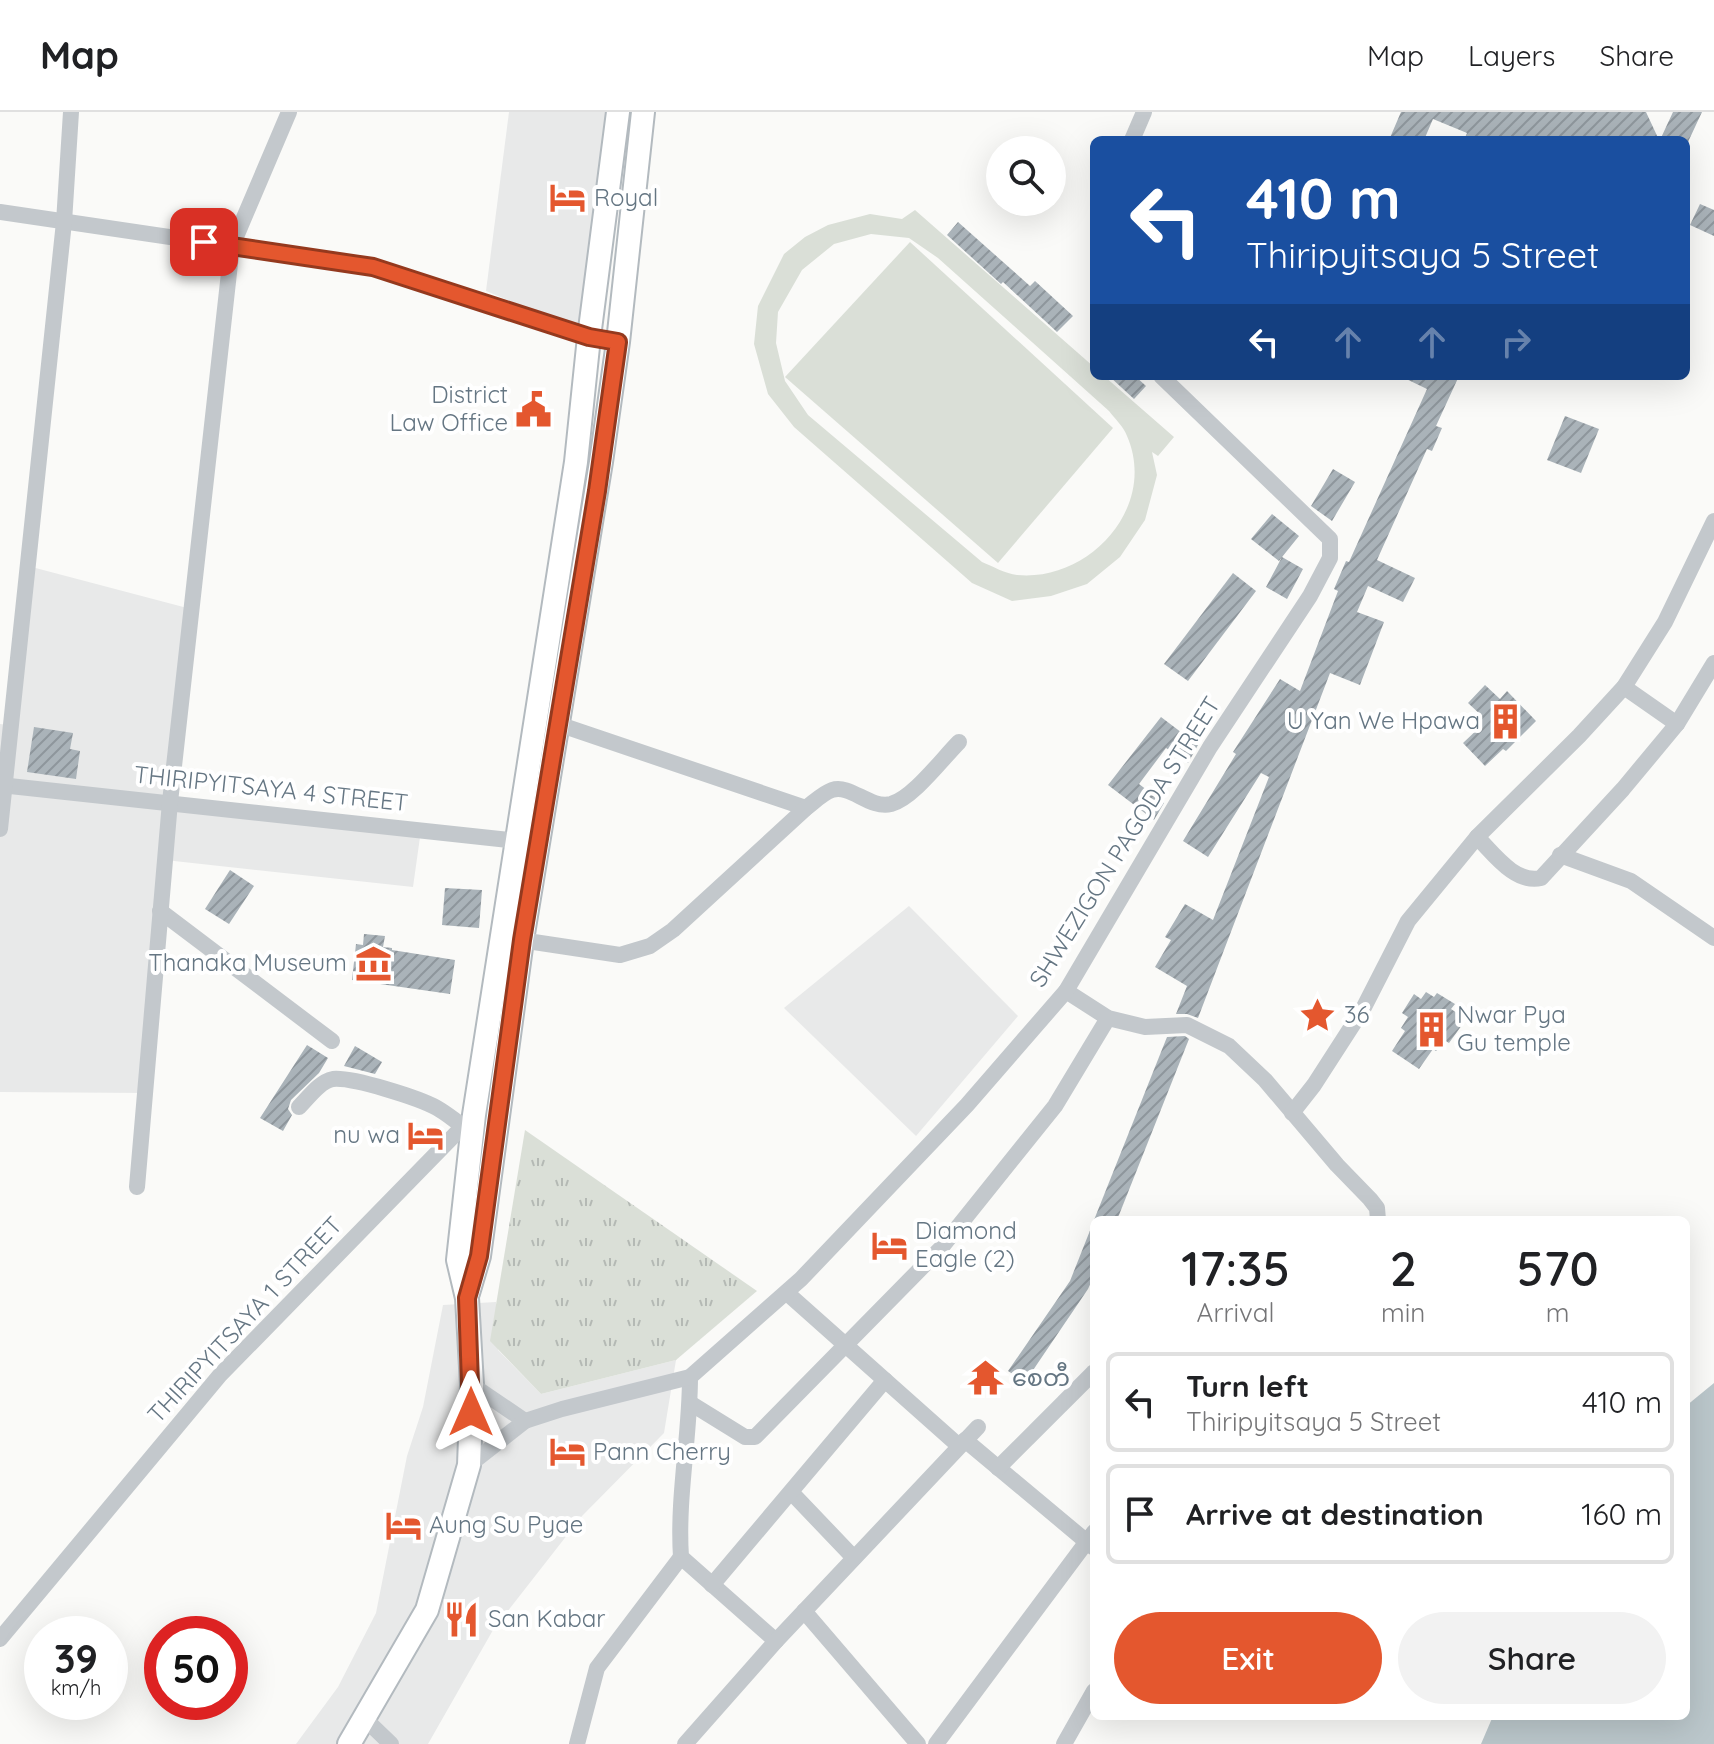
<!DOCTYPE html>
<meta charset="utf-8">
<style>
body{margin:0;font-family:Quicksand,"Noto Sans Myanmar",sans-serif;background:#f2f2f2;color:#202124;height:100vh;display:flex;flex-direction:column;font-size:30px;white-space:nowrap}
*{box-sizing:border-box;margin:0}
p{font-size:26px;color:#757577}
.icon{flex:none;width:44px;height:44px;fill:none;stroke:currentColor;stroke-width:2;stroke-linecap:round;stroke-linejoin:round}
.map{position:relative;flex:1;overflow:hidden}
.drawer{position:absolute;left:1090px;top:1104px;width:600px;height:504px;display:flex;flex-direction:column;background:#fff;border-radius:12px;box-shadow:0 8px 32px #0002}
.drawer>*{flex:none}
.guide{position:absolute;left:1090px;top:24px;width:600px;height:244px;border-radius:12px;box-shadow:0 8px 32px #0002;background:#1a4fa0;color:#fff;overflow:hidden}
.fabs{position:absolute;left:986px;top:24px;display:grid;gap:16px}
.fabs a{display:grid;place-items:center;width:80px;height:80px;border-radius:50%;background:#fff;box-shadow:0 8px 32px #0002;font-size:40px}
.speed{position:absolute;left:24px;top:1504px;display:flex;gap:16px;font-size:40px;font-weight:700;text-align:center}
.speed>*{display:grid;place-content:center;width:104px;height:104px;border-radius:50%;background:#fff;box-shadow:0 8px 32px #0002;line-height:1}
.speed small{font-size:20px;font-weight:400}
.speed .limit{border:12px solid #d22;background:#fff;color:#111}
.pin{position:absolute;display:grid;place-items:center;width:68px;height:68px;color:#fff;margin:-34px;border-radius:16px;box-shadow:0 4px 12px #0006}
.me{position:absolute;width:88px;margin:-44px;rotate:0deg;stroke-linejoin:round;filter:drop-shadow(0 0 6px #0008)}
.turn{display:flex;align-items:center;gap:28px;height:168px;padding:0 24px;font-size:36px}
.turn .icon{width:104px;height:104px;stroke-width:2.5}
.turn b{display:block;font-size:56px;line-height:68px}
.lanes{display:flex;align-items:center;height:76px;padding:0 24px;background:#0003;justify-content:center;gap:40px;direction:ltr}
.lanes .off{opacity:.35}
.eta{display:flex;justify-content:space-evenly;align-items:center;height:136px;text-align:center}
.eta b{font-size:48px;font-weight:600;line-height:56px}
.cta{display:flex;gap:16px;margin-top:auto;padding:16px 24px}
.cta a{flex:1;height:92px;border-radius:48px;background:#e4572e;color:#fff;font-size:32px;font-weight:600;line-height:92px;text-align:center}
.cta a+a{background:#f2f2f2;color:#202124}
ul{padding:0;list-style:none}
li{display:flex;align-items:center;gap:24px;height:100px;margin:0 16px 12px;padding:0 8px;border:4px solid #e0e0e0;border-radius:12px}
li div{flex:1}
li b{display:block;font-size:30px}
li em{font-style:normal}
header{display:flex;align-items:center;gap:48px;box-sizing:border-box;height:112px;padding:0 40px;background:#fff;border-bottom:2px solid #e0e0e0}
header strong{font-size:38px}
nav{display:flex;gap:44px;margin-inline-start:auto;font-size:28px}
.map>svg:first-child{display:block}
.built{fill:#e8e9e9}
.park{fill:url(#park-tufts)}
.garden{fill:#dadfd7;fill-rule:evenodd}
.water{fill:#bbc7cb}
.building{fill:url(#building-hatch)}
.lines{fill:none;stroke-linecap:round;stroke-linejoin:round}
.secondary-casing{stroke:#b3babf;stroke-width:26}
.minor{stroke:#c3c8cc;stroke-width:16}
.secondary{stroke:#fff;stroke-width:22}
.route-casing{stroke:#94391e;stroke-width:20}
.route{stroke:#e4572e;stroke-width:14}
.labels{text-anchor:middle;stroke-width:8;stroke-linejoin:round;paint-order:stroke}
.poi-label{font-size:24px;fill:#657683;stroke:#fff;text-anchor:start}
.street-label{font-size:24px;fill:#657683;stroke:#fff}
</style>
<header>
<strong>Map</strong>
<nav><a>Map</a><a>Layers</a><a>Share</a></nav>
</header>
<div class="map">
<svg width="1714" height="1632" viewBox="0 0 1714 1632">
<defs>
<pattern id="park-tufts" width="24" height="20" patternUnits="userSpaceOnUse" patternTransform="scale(2)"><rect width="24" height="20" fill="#dadfd7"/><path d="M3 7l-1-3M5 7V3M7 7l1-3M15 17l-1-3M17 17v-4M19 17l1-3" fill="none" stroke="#b4b9b4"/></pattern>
<pattern id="building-hatch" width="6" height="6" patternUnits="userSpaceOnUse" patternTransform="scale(2)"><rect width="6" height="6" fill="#aab3b9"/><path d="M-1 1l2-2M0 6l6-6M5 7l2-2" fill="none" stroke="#8e969c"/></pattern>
</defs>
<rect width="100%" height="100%" fill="#fafaf8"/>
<g class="built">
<path d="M509 0H611L588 221 486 179Z"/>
<path d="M28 454 191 497 171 690 421 718 413 775 165 748 145 981 0 980V612L11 613Z"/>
<path d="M909 794 1018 904 916 1024 784 896Z"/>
<path d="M496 1190 498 1238 541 1282 676 1248 664 1321 582 1404 493 1518 428 1632H296L338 1575 376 1501 407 1344 423 1295 443 1193Z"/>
</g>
<path class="park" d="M525 1018 757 1179 676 1248 541 1282 490 1229Z"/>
<g class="garden">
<path d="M915 98 1094 255V264H1104L1174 325 1158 344 1152 340 1157 363 1145 408 1120 445 1087 472 1051 484 1012 489 972 471 794 315 768 282 754 232 758 194 784 142 805 125 828 113 870 102 902 107ZM871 122 909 126 938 146 1109 299C1115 307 1124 315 1127 324 1158 395 1089 470 1017 463 1006 462 992 454 982 450L808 303 785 269 776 231 778 200 802 158 834 132Z"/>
<path d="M910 130 1113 316 998 451 785 265Z"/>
</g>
<path class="water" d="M1714 1271V1632H1481L1493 1604H1686V1294Z"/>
<g class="building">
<path d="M1401 0H1646L1659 28H1464L1467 21 1433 7 1424 28H1389Z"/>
<path d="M1673 0H1702L1688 30 1686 28H1660Z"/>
<path d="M1700 92 1714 98V124L1690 113Z"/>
<path d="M958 110 1030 174 1035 169 1073 204 1057 220 1003 170 1001 172 947 123Z"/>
<path d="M1109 264H1135L1146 274 1134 287Z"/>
<path d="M1400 264H1459L1436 314 1442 316 1432 339 1427 337 1377 448 1415 466 1403 490 1368 474 1357 500 1384 510 1360 573 1330 561 1198 906 1187 902H1176L1187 874 1155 855 1171 828 1165 825 1185 792 1213 808 1269 665 1261 661 1208 745 1183 729 1236 642 1233 640 1280 567 1300 579 1338 479 1334 477 1346 449 1349 450 1427 277Z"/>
<path d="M1565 304 1599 317 1581 361 1547 348Z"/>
<path d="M1333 357 1355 370 1332 409 1311 394Z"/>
<path d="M1272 402 1299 424 1282 445 1303 457 1287 487 1266 475 1282 445 1279 449 1251 427Z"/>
<path d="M1233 461 1256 479 1188 569 1164 552Z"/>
<path d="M1485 573 1500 587 1507 579 1536 609 1506 639 1503 637 1485 654 1463 631 1481 614 1476 610 1482 604 1468 591Z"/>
<path d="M1161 605 1198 633 1188 651 1166 636 1139 672 1164 691 1154 708 1108 673Z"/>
<path d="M34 615 73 621 70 637 80 639 76 667 27 660Z"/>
<path d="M230 758 254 774 229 812 205 797Z"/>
<path d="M445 776 482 778 479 816 442 813Z"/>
<path d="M364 822 385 824 383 835 392 836V838L455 848 450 882 352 868 356 832 363 833Z"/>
<path d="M1426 880 1434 885 1437 881 1455 892 1451 897 1460 903 1456 909 1462 913 1449 931 1444 928 1436 939 1433 937 1419 957 1392 939 1405 919 1401 916 1408 905 1402 901 1414 882 1421 887Z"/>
<path d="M1185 924 1189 927 1117 1108H1094L1167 925Z"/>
<path d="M307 933 328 946 319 961 291 988 288 997 292 1003 283 1019 260 1006Z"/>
<path d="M355 934 382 950 375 962 344 954Z"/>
<path d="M1093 1111 1094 1164 1088 1177 1025 1270 1008 1259 1070 1169Z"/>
</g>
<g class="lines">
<defs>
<g id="secondary">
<path d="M468 1181 479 1144 522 828 601 350 618 230 643 0"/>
<path d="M349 1632 427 1498 469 1353 472 1273 467 1186 458 1148 474 1003 576 350 589 225 618 0"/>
</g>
</defs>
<use href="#secondary" class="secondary-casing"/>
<g class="minor">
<path d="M1132 28 1144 0"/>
<path d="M0 100 373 155 589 225 618 230"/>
<path d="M1624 575 1677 612"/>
<path d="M558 612 806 696"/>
<path d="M0 673 527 730"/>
<path d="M0 717 64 110 71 0"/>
<path d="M1477 725C1494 742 1515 772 1541 766L1623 677 1677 612 1714 551"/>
<path d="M1560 743 1631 769 1714 826"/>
<path d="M160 799 332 929"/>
<path d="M514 827 620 843 650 834 673 818 806 696C814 690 823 681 832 678 851 672 869 697 891 692 913 686 942 647 959 630"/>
<path d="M1066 879 1108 906 1145 915 1187 913 1229 934 1265 968 1337 1053 1370 1087 1377 1096 1378 1108"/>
<path d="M299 995C309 985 319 970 333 967 353 965 419 986 437 996 446 1001 454 1008 463 1014"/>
<path d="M1292 1001 1314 973 1363 897 1408 809 1477 725 1579 624 1624 575 1665 510 1714 409"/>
<path d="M137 1075 170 690 232 134 289 0"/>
<path d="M787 1181 959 1334"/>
<path d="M690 1265C690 1325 677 1385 681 1445L776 1529"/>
<path d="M472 1273 525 1309"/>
<path d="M690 1291 745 1325H755L941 1136 1055 994 1108 906"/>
<path d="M965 1328 1093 1435"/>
<path d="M469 1353 525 1309 562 1297 690 1265 801 1167 967 993 1066 879 1210 635 1310 484 1330 446V427L1161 264"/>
<path d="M998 1356 1094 1260"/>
<path d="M791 1380 854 1446"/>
<path d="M712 1473 885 1268"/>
<path d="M804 1499 918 1632"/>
<path d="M0 1527 220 1263 474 1003"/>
<path d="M364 1606 391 1632"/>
<path d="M577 1632 597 1556 681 1445"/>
<path d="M685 1632 776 1529 978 1315"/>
<path d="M936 1632 1094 1420"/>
<path d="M1064 1632 1094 1579"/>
</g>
<use href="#secondary" class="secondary"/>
</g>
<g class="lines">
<defs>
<path id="route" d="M204 130 373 155 589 225 618 230 597 379 522 828 479 1144 467 1186 471 1300"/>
</defs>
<use href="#route" class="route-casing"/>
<use href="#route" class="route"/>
</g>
<defs>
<symbol id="hotel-bare" viewBox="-9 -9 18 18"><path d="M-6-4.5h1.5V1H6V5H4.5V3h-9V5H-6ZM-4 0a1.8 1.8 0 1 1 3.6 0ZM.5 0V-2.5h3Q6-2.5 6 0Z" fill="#e4572e" stroke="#fff" stroke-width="2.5" paint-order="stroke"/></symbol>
<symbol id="civic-bare" viewBox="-9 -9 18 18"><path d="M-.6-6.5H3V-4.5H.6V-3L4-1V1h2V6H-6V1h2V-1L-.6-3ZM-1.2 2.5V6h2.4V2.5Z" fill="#e4572e" stroke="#fff" stroke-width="2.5" paint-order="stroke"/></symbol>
<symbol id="building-bare" viewBox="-9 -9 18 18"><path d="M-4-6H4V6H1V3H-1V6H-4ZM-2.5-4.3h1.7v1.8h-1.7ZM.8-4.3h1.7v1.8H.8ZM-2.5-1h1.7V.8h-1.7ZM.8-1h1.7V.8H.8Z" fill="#e4572e" stroke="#fff" stroke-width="2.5" paint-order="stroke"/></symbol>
<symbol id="museum-bare" viewBox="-9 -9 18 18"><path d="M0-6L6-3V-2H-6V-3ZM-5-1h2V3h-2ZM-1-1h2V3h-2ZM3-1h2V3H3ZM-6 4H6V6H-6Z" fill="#e4572e" stroke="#fff" stroke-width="2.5" paint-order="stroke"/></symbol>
<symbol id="sight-bare" viewBox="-9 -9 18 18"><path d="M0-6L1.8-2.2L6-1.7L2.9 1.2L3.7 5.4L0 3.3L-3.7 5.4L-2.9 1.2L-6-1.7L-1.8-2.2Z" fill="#e4572e" stroke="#fff" stroke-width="2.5" paint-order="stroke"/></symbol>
<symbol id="temple-bare" viewBox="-9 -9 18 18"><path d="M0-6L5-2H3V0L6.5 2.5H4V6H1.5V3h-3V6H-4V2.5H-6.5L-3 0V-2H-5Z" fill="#e4572e" stroke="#fff" stroke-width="2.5" paint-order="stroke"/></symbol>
<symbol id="restaurant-bare" viewBox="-9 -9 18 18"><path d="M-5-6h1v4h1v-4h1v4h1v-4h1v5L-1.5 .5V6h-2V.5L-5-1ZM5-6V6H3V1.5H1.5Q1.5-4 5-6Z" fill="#e4572e" stroke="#fff" stroke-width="2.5" paint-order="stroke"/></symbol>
</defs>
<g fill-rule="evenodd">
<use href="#hotel-bare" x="542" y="60" width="51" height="51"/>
<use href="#civic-bare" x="508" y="272" width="51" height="51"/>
<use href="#building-bare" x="1480" y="584" width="51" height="51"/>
<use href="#museum-bare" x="348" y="826" width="51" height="51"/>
<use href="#sight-bare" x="1292" y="878" width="51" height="51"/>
<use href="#building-bare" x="1406" y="892" width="51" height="51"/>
<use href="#hotel-bare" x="400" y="998" width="51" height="51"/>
<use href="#hotel-bare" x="864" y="1108" width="51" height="51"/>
<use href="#temple-bare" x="960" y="1240" width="51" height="51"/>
<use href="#hotel-bare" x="542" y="1314" width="51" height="51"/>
<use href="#hotel-bare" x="378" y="1388" width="51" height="51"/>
<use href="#restaurant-bare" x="436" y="1482" width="51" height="51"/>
</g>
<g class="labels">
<g class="poi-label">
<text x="594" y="94">Royal</text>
<text x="508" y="291" text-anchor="end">District<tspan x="508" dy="28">Law Office</tspan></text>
<text x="1480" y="617" text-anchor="end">U Yan We Hpawa</text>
<text x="347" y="859" text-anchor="end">Thanaka Museum</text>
<text x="1344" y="911">36</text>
<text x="1457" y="911">Nwar Pya<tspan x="1457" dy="28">Gu temple</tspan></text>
<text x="400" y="1031" text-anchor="end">nu wa</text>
<text x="915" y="1127">Diamond<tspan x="915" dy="28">Eagle (2)</tspan></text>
<text x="1012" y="1274">စေတီ</text>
<text x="593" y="1348">Pann Cherry</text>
<text x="429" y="1421">Aung Su Pyae</text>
<text x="488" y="1515">San Kabar</text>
</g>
<g class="street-label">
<text transform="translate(271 677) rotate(6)" y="8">THIRIPYITSAYA 4 STREET</text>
<text transform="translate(1125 730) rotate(-58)" y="8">SHWEZIGON PAGODA STREET</text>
<text transform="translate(245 1208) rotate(-47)" y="8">THIRIPYITSAYA 1 STREET</text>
</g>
</g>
</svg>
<div class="fabs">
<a><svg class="icon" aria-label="search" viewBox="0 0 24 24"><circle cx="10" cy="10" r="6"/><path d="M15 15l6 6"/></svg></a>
</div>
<div class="speed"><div>39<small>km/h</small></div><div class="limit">50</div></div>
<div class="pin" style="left:204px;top:130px;background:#d93025"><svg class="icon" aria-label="arrive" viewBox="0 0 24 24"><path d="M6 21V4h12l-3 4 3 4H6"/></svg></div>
<svg class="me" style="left:471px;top:1300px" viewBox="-20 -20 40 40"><path d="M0-17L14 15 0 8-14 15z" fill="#e4572e" stroke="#fff" stroke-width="4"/></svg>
<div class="guide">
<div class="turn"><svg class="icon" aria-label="left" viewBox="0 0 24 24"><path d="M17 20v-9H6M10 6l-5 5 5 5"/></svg><div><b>410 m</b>Thiripyitsaya 5 Street</div></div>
<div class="lanes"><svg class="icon" aria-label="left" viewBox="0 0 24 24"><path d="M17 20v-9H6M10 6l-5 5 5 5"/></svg><svg class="icon off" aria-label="ahead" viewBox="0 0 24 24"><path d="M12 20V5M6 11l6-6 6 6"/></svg><svg class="icon off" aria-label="ahead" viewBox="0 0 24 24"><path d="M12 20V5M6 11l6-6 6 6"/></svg><svg class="icon off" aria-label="right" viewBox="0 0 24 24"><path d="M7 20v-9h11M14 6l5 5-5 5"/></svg></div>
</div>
<section class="drawer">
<div class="eta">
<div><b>17:35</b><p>Arrival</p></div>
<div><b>2</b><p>min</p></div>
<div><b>570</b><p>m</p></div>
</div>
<ul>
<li><svg class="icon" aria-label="left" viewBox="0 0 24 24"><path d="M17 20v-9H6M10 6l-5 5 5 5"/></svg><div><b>Turn left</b><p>Thiripyitsaya 5 Street</p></div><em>410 m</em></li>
<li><svg class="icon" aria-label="arrive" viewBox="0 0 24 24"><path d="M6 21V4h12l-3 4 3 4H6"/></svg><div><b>Arrive at destination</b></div><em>160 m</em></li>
</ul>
<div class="cta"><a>Exit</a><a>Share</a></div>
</section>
</div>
